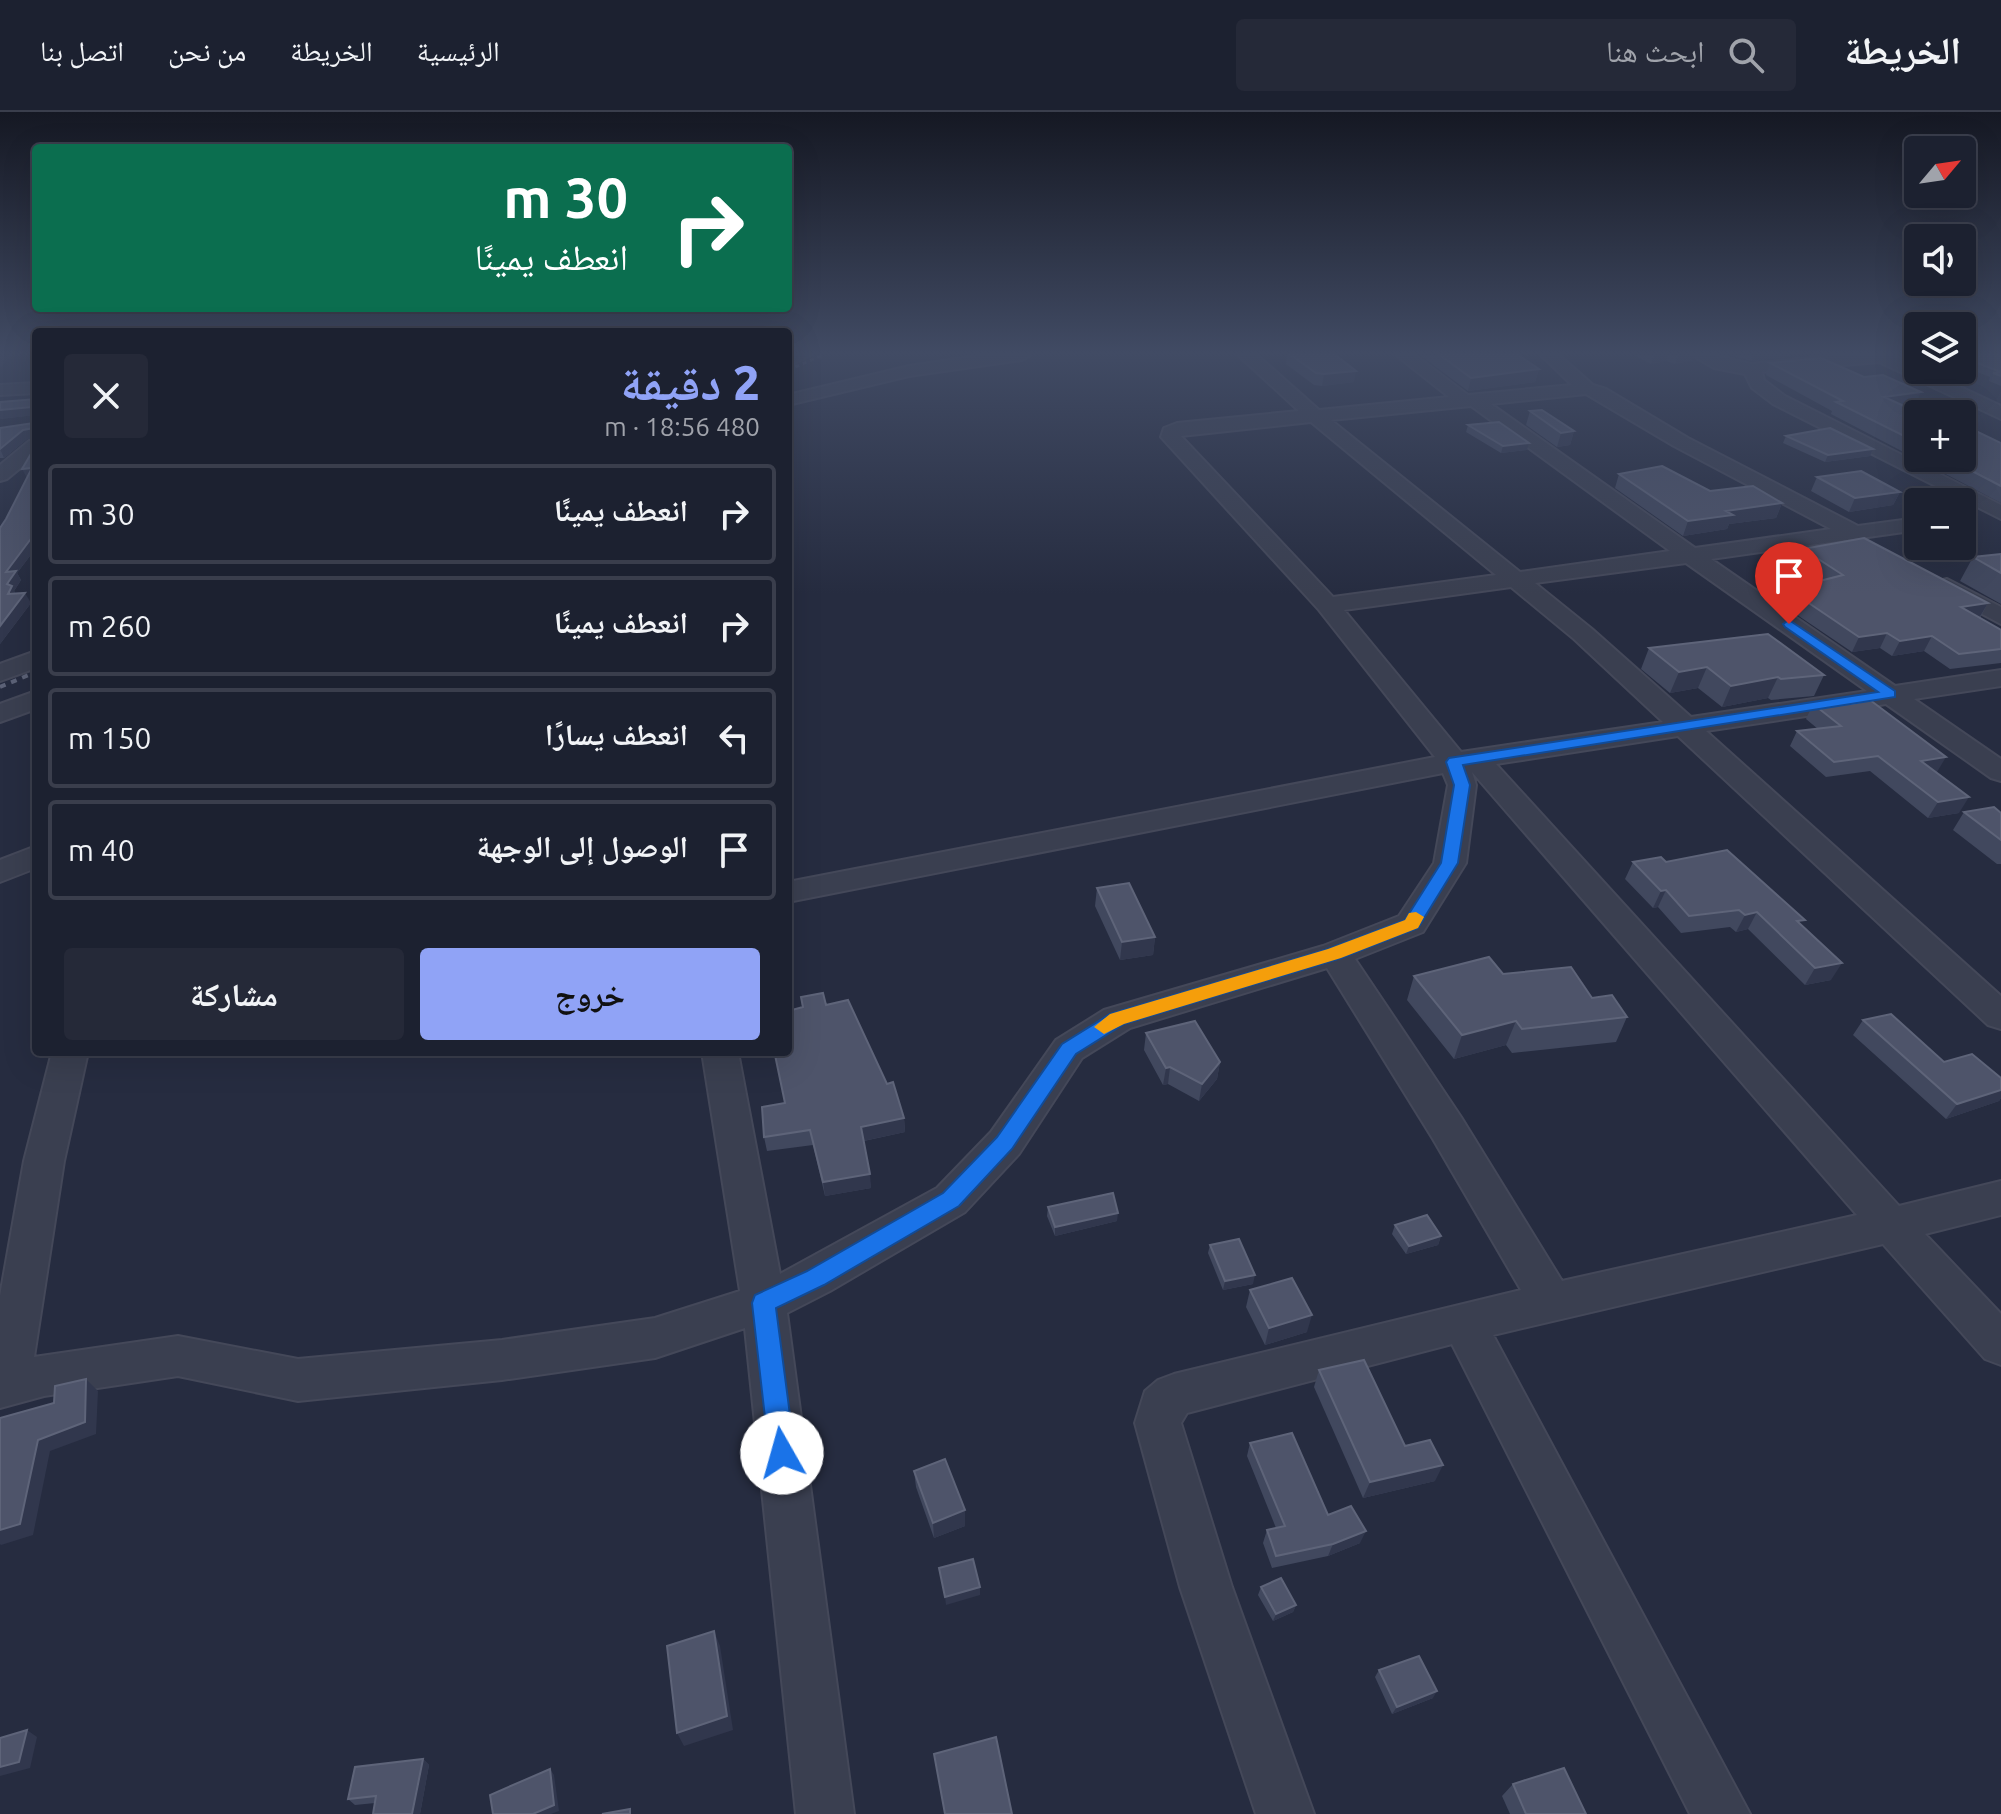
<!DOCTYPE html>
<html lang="ar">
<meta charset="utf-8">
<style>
body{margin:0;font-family:Ubuntu,"Noto Naskh Arabic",sans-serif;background:#252938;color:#f1f3f6;direction:rtl;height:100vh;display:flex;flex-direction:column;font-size:30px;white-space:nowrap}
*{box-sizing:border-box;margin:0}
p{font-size:26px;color:#a0a3ab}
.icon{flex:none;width:44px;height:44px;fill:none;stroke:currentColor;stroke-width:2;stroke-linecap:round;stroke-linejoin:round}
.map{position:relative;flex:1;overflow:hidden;direction:ltr}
.sheet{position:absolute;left:32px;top:216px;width:760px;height:728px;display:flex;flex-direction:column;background:#1c2130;border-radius:8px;box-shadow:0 8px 32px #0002,0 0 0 2px #3a3e4c;direction:rtl}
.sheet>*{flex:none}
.guide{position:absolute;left:32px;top:32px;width:760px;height:168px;border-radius:8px;box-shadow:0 8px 32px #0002,0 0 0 2px #3a3e4c;direction:rtl;background:#0b6e4f;color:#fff;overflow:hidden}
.needle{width:52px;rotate:61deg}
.tools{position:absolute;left:1904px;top:24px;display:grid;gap:16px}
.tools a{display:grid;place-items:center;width:72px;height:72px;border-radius:8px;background:#1c2130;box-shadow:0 8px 32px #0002,0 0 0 2px #3a3e4c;font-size:40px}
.pin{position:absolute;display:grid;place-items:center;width:68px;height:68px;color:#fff;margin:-82px -34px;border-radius:50% 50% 50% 0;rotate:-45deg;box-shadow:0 0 8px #0007}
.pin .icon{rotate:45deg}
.me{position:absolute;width:88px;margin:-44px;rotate:353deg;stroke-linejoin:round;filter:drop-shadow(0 0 6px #0008)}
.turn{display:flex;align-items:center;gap:28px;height:168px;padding:0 32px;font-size:36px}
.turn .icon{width:104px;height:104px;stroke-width:2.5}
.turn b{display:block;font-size:56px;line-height:68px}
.round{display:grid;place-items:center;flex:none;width:84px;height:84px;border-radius:8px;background:#252938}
.overview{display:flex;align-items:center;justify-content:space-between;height:136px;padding:0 32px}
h1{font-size:48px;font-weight:800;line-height:60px;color:#90a3f6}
.cta{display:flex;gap:16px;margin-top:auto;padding:16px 32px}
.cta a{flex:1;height:92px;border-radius:8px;background:#90a3f6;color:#111;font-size:32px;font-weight:800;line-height:92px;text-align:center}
.cta a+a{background:#252938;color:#f1f3f6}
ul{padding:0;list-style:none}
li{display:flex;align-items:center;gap:24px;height:100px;margin:0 16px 12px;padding:0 16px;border:4px solid #3a3e4c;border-radius:8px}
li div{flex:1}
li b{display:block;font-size:30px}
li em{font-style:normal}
header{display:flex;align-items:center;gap:48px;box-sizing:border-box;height:112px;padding:0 40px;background:#1c2130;border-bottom:2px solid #3a3e4c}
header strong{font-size:38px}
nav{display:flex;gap:44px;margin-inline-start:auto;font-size:28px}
.search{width:560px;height:72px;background:#252938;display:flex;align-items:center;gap:20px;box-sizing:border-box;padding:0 28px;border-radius:8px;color:#a0a3ab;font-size:30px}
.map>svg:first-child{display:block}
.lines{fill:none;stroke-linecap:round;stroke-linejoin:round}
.minor-casing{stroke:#444859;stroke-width:4}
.minor{fill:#3a3f50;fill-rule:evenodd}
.rail-far1{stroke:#5c6277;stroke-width:3;stroke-dasharray:4 4;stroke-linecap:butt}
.rail{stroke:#5c6277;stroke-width:4;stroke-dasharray:6 6;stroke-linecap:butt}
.wall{fill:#41485e}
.shaded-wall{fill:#31374d}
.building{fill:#4e546a;stroke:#5e6479;stroke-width:2}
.route{fill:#1a73e8;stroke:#114b97;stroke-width:2}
.slow{fill:#f59e0b}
</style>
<header>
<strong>الخريطة</strong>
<div class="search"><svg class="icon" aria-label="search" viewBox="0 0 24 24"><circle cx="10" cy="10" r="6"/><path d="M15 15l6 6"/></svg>ابحث هنا</div>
<nav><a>الرئيسية</a><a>الخريطة</a><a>من نحن</a><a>اتصل بنا</a></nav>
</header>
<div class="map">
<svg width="2001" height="1702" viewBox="0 0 2001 1702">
<rect width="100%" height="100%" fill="#262c40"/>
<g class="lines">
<defs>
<g id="minor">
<path d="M788 243H811L788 254Z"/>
<path d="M983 243H1030L1022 248 909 264 788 293V283L909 254Z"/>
<path d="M1238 243H1257L1319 298 1449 285 1396 243H1415L1468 283 1572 273 1541 243H1559L1593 273 1606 277 1688 326 1858 414 1918 406V418L1711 447 1895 574 2001 558V574L1914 587 2001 647V669L1991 666 1886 592 1706 619 2001 884V917L1988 913 1678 624 1496 652 1899 1094 2001 1069V1103L1925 1122 2001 1202V1253L1985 1247 1883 1132 1493 1223 1750 1702H1690L1452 1232 1187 1301 1181 1311 1232 1475 1314 1702H1256L1180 1475 1135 1311 1145 1279 1158 1268 1174 1262 1521 1178 1433 1027 1327 856 1130 916 1082 946 1019 1042 965 1100 830 1179 787 1201 854 1702H796L745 1216 655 1246 502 1268 298 1289 178 1264 44 1284 0 1296V1184L24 1049 52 940H88L64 1049 34 1245 178 1224 298 1247 502 1228 655 1206 740 1179 702 940H738L780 1162 937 1076 991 1020 1056 928 1104 898 1323 834 1399 804 1434 751 1448 673 1443 661 788 790V770L1435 645 1319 498 1161 325 1164 316 1177 311 1299 299ZM1586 282 1674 334 1831 417 1695 436 1491 292ZM1471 294 1670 439 1520 460 1331 308ZM1311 310 1496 463 1333 485 1181 324ZM1686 451 1867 579 1691 605 1592 517 1535 471ZM1511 475 1574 527 1663 610 1461 640 1344 498ZM1472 660 1857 1103 1562 1169 1461 1005 1355 847 1423 820 1466 751 1476 673Z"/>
<path d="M1692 243H1715L1751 252 1839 243H1892L2001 294V307L1879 250 1762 260 1764 268 1785 284 2001 393V407L1773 292 1752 276 1745 262 1714 256Z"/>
<path d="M36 271V281L0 283V273Z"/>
<path d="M36 327V343L7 367 0 369V353L29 329Z"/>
<path d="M1947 467 2001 495V512L1939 479 1935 474 1939 469Z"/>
<path d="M36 539V556L0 569V552Z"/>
<path d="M36 579V597L0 610V592Z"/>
<path d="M36 734V756L0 770V748Z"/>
</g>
</defs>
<use href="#minor" class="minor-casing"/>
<use href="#minor" class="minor"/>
<path class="rail-far1" d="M788 258 823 243"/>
<path class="rail" d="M0 575 36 560"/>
</g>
<g class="wall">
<path d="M1287 243H1336L1354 270 1322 274 1314 273 1286 252Z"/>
<path d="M1420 243H1518L1539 257 1535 270 1468 279Z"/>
<path d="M1634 243H1696L1694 248 1675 252 1666 249 1651 252Z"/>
<path d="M1729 243H1788L1787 245 1751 249Z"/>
<path d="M1962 243H2001V274L1989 269 1990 265 1962 254Z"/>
<path d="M1770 251 1915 293 1905 294 1918 302V346H1962L2001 331V391L1831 302 1832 299 1766 263Z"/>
<path d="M36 287V436L17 461 21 468 14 479 16 482 31 491 0 532 6 407 27 366 35 335 34 325 27 327 4 346H0V316L34 311V303L0 307Z"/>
<path d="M1530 299 1574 319 1570 333 1557 335 1526 313Z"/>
<path d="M1468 313 1529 331 1527 338 1501 341 1466 320Z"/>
<path d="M1786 324 1873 337 1870 344 1825 350 1783 331Z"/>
<path d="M1619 362 1710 379 1782 391 1776 406 1729 412 1727 417 1683 424 1615 376Z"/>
<path d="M1817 365 1900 380 1893 393 1849 400 1811 379Z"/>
<path d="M1803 437 1988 491 1980 506 2001 518V551L1950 557 1924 539 1892 544 1880 536 1852 540 1781 492 1788 477 1822 468 1797 451Z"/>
<path d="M2001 442V492L1960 469 1973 445Z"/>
<path d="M1649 536 1824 563 1814 584 1771 588 1768 586 1722 595 1698 576 1670 581 1641 557Z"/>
<path d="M1813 592 1937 660H1935L1959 701 1928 706 1870 659 1826 665 1790 634 1797 619 1818 617 1806 607Z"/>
<path d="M1964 700 2001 701V752H1997L1953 718Z"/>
<path d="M1633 750H1666L1802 813 1831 868 1805 873 1748 817 1736 820 1730 815 1681 821 1658 795 1653 796 1625 767Z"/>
<path d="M1097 776 1155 825 1153 843 1120 848 1095 794Z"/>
<path d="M1503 862 1592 886 1627 905 1616 930 1512 941 1506 933 1454 947 1407 888 1414 864Z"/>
<path d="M801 885 826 893 904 1006 905 1020 864 1029 871 1076 825 1084 813 1033 767 1039 764 1025 785 992 788 940V899L802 895Z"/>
<path d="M1863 908 1944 950 2001 966V986L1999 989 1946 1007 1853 923Z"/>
<path d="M1146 921 1220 950 1217 967 1199 989 1168 972 1163 973 1144 938Z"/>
<path d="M1048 1095 1117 1109 1055 1124 1047 1104Z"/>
<path d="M1395 1113 1441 1124 1438 1133 1406 1142 1392 1122Z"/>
<path d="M1210 1133 1253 1172 1223 1178 1208 1141Z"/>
<path d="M1250 1178 1307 1220 1265 1233 1246 1195Z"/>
<path d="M1319 1258 1405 1334 1435 1369 1363 1386 1314 1275Z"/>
<path d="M1250 1331 1328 1403 1360 1431 1328 1444 1272 1456 1263 1431 1267 1418 1276 1416 1247 1344Z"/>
<path d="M914 1359 965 1398V1414L934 1426 916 1375Z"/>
<path d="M1261 1475 1296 1493 1293 1500 1273 1509 1258 1483Z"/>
<path d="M1379 1558 1433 1586 1392 1602 1375 1565Z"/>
<path d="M423 1647 429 1653 420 1702H373L375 1691 355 1693 348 1687Z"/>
<path d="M1513 1672 1586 1702H1510L1502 1684Z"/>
</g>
<g class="shaded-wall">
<path d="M12 243 0 256V244Z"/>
<path d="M1654 243H1668L1666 249 1651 252Z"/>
<path d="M1678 243H1696L1694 248 1675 252Z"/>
<path d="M1753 243H1788L1787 245 1751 249Z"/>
<path d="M1539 257 1535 270 1468 279 1471 266Z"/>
<path d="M1356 259 1354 270 1322 274 1324 262Z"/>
<path d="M1921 280 1915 293 1878 297 1884 285Z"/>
<path d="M32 295 36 303 0 307V298Z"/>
<path d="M34 316 36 325 27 327 4 346 0 337 23 318Z"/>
<path d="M1574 319 1570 333 1557 335 1561 321Z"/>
<path d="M1529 331 1527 338 1501 341 1503 334Z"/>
<path d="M1873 337 1870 344 1825 350 1828 343Z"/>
<path d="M32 356 27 366 22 357Z"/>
<path d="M1900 380 1893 393 1849 400 1855 386Z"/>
<path d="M1782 391 1776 406 1729 412 1727 417 1683 424 1688 409 1726 399Z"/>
<path d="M36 420V436L17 461 21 468 14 479 17 484 8 482 6 460Z"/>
<path d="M25 481 31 491 0 532V514Z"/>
<path d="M1988 491 1979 506 1961 495Z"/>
<path d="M1887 521 1880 536 1852 540 1859 525Z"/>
<path d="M1932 524 1924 539 1892 544 1900 529Z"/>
<path d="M1707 555 1698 576 1670 581 1679 560Z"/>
<path d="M1778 565 1768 586 1722 595 1731 574Z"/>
<path d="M1946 645 1937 660 1912 664 1921 649Z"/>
<path d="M1969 685 1959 701 1928 706 1938 690Z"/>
<path d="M1666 778 1658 795 1653 796 1661 779Z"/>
<path d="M1757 800 1748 817 1736 820 1745 803Z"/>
<path d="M1155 825 1153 843 1120 848 1122 830Z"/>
<path d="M1842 851 1831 868 1805 873 1815 856Z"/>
<path d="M1516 909 1506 933 1454 947 1462 923Z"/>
<path d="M1220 950 1217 967 1199 989 1202 972Z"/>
<path d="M1170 955 1168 972 1163 973 1166 956Z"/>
<path d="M2001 978V986L1999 989 1946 1007 1957 992Z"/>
<path d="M904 1006 905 1020 863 1029 861 1015Z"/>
<path d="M870 1062 871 1076 825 1084 823 1070Z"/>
<path d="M1118 1101 1117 1109 1055 1124V1115Z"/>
<path d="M1441 1124 1438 1133 1406 1142 1409 1134Z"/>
<path d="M1255 1163 1253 1172 1223 1178 1225 1169Z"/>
<path d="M1312 1203 1307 1220 1265 1233 1269 1216Z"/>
<path d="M86 1267 98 1279 96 1322 50 1339 33 1423 1 1433 0 1432V1418L38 1328Z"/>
<path d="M1443 1353 1435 1369 1363 1386 1370 1370Z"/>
<path d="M965 1398V1414L934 1426 933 1411Z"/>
<path d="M1366 1419 1360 1431 1328 1444 1333 1432Z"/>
<path d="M980 1475V1483L946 1493 945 1485Z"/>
<path d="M1296 1493 1293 1500 1273 1509 1276 1502Z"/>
<path d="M714 1519 720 1534 733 1618 684 1634 677 1621Z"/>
<path d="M1437 1579 1433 1586 1392 1602 1397 1595Z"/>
<path d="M27 1618 37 1625 30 1656 0 1664V1655Z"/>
<path d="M423 1647 429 1653 420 1702H412Z"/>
<path d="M550 1657 554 1663 559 1699 551 1702H533Z"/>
</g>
<g class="building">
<path d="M1291 243H1336L1356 259 1324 262 1316 261Z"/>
<path d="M1440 243H1518L1539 257 1471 266Z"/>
<path d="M1962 243H2001V264L1993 261 2001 260 1962 245Z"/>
<path d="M1821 246 1864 265 1883 263 1921 280 1884 285 1922 302H1918V331L1836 290 1843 289 1770 251Z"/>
<path d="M36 287V420L6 460 16 459 7 472 12 474 8 482 25 481 0 514V416L6 407 32 356 22 357 35 335 34 316 23 318 0 337V316L34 311 35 298 32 295 0 298V290Z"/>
<path d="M1542 298 1574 319 1561 321 1530 299Z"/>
<path d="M1499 310 1529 331 1503 334 1468 313Z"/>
<path d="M1830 316 1873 337 1828 343 1786 324Z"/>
<path d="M1962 320 1965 321 1978 320 2001 331V374L1947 346H1962Z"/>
<path d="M1662 354 1710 379 1753 374 1782 391 1726 399 1733 403 1688 409 1619 362Z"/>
<path d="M1861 359 1900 380 1855 386 1817 365Z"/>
<path d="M1864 426 1988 491 1961 495 2001 518V537L1959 542 1932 524 1900 529 1887 521 1859 525 1788 477 1843 463 1803 437Z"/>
<path d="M2001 442V461L1973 445Z"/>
<path d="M1768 522 1824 563 1781 567 1778 565 1731 574 1707 555 1679 560 1649 536Z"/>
<path d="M1846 587 1852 592 1870 588 1946 645 1921 649 1969 685 1938 690 1878 644 1834 650 1797 619 1841 614 1813 592Z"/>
<path d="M1994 695 2001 701V728L1964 700Z"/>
<path d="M1727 738 1805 808 1797 809 1842 851 1815 856 1757 800 1745 803 1739 798 1689 804 1666 778 1661 779 1633 750 1661 745 1666 750Z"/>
<path d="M1129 771 1155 825 1122 830 1097 776Z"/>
<path d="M1489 845 1503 862 1571 855 1592 886 1612 883 1627 905 1522 917 1516 909 1462 923 1414 864Z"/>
<path d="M823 881 826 893 848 888 887 972 893 970 904 1006 861 1015 870 1062 823 1070 810 1018 764 1025 762 995 785 991 775 943 791 940 788 932V899L803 895 801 885Z"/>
<path d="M1891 902 1944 950 1972 942 2001 966V978L1957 992 1863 908Z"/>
<path d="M1195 909 1220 950 1202 972 1170 955 1166 956 1146 921Z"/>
<path d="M1113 1081 1118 1101 1055 1115 1048 1095Z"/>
<path d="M1427 1103 1441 1124 1409 1134 1395 1113Z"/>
<path d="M1239 1127 1255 1163 1225 1169 1210 1133Z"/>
<path d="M1292 1166 1312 1203 1269 1216 1250 1178Z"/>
<path d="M1364 1248 1405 1334 1430 1328 1443 1353 1370 1370 1319 1258Z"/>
<path d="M86 1267 85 1310 38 1328 20 1412 0 1418V1306L54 1291 55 1274Z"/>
<path d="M1292 1321 1328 1403 1351 1394 1366 1419 1333 1432 1276 1444 1267 1418 1285 1414 1250 1331Z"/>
<path d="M945 1347 965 1398 933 1411 914 1359Z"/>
<path d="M973 1447 980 1475 945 1485 939 1456Z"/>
<path d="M1281 1466 1296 1493 1276 1502 1261 1475Z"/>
<path d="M714 1519 727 1604 677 1621 667 1534Z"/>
<path d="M1419 1544 1437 1579 1397 1595 1379 1558Z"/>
<path d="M27 1618 19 1650 0 1655V1626Z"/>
<path d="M996 1625 1012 1702H945L934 1642Z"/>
<path d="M423 1647 412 1702H373L376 1684 348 1687 355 1655Z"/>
<path d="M1564 1656 1586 1702H1526L1513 1672Z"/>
<path d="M550 1657 554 1693 533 1702H493L490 1683Z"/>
<path d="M630 1697V1702H602Z"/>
</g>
<linearGradient id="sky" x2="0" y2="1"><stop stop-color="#151823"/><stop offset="0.5" stop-color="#414b64"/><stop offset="1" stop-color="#414b64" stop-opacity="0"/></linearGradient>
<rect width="2001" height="482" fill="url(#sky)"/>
<path class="route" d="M1789 508 1895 579V585L1463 653 1470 673 1458 751 1418 816 1341 846 1124 912 1076 942 1012 1037 959 1094 824 1173 776 1196 795 1341 791 1350 782 1353 773 1350 769 1341 752 1191 755 1183 807 1159 943 1081 997 1025 1062 932 1110 902 1328 837 1405 808 1441 751 1454 673 1446 650 1449 646 1878 580 1785 515 1783 512Z"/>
<path class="slow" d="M1416 800 1424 805 1418 816 1341 846 1124 912 1104 922 1094 915 1110 902 1328 837 1405 808 1409 801Z"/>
</svg>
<div class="tools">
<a><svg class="needle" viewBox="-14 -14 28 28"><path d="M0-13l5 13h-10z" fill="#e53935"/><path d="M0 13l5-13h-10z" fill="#a0a3ab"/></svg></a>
<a><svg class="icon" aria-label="sound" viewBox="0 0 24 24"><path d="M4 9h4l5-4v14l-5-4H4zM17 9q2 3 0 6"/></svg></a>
<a><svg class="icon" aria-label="layers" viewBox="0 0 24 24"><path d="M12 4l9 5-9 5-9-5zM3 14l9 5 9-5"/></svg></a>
<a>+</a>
<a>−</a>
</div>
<div class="pin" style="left:1789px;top:512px;background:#d93025"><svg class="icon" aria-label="arrive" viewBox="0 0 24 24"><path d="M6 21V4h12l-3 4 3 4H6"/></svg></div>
<svg class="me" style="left:782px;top:1341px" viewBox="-20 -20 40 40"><circle r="19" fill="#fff"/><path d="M0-13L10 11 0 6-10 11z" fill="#1a73e8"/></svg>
<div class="guide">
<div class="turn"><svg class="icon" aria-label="right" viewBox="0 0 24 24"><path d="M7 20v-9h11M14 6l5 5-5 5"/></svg><div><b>30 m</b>انعطف يمينًا</div></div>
</div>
<section class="sheet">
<div class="overview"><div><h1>2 دقيقة</h1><p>480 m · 18:56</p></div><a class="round"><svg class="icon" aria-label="close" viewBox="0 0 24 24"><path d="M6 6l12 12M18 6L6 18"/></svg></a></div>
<ul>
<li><svg class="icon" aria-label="right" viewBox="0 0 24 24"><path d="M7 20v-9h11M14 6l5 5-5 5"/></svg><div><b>انعطف يمينًا</b></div><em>30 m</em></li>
<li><svg class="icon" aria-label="right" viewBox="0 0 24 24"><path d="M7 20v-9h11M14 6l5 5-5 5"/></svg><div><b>انعطف يمينًا</b></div><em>260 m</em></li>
<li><svg class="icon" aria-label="left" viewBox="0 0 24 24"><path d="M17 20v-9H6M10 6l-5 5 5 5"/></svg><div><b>انعطف يسارًا</b></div><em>150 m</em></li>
<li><svg class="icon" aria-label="arrive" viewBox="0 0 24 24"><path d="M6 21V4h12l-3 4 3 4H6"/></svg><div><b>الوصول إلى الوجهة</b></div><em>40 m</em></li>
</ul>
<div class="cta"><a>خروج</a><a>مشاركة</a></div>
</section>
</div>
